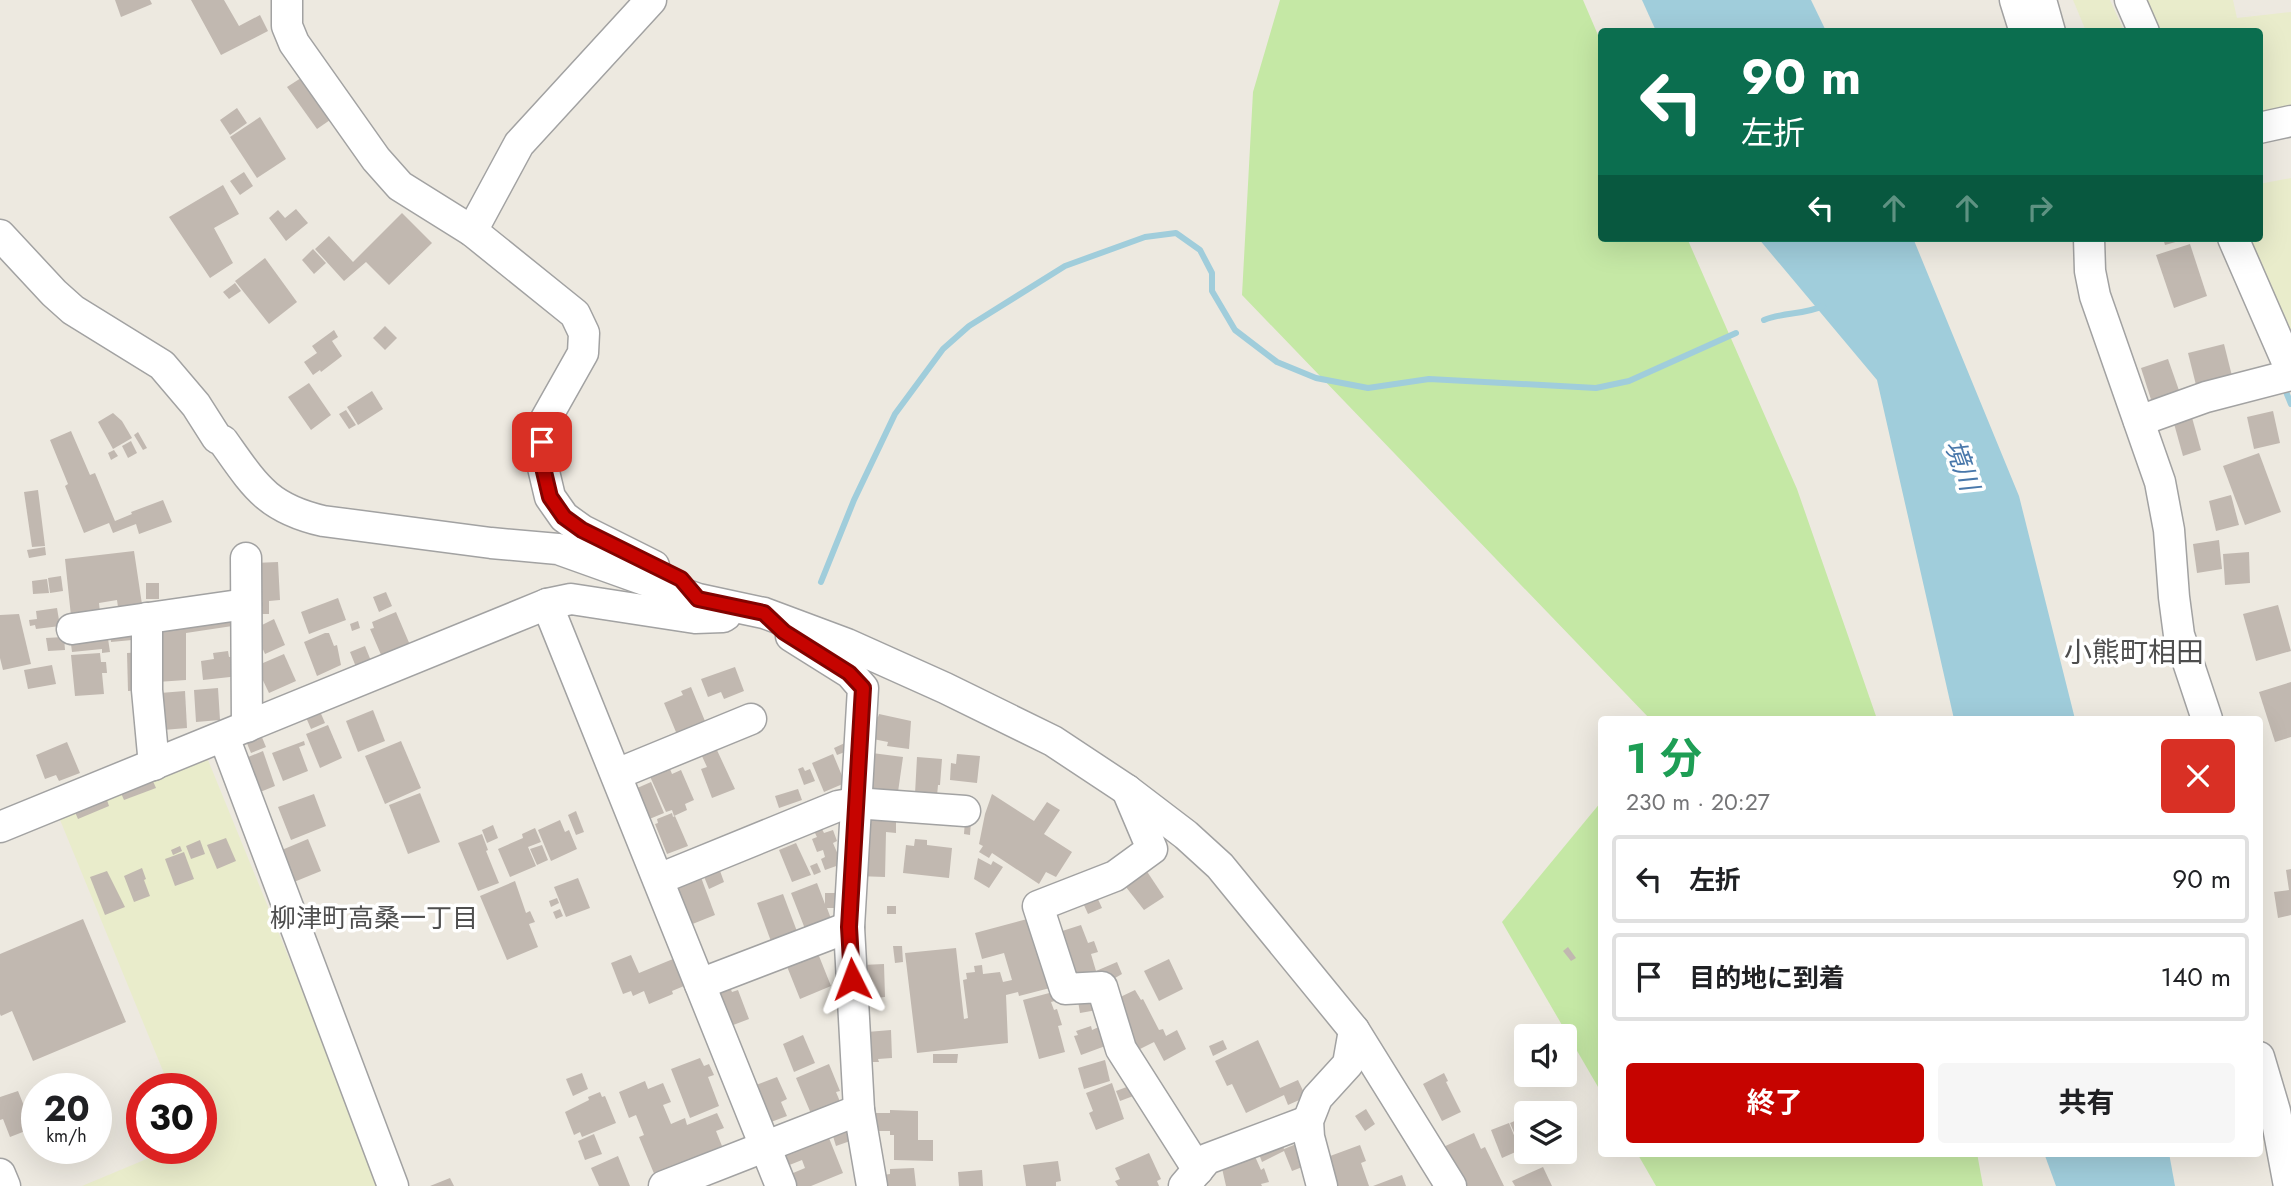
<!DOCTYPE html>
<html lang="ja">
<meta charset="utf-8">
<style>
body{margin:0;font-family:Jost,"Noto Sans JP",sans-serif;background:#f6f6f6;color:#202124;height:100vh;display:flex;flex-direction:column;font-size:26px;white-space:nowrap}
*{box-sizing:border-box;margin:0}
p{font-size:23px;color:#757577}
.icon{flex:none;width:38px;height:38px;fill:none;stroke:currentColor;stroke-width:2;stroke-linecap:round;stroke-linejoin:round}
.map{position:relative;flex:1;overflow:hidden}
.drawer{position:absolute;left:1598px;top:716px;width:665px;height:441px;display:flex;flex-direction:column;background:#fff;border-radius:7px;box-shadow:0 7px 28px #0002}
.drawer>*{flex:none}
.banner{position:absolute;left:1598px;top:28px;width:665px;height:214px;border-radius:7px;box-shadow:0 7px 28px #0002;background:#0b6e4f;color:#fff;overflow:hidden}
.controls{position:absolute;left:1514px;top:1024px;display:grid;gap:14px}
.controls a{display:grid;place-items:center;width:63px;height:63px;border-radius:7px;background:#fff;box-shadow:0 7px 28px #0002;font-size:35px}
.speed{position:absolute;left:21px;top:1073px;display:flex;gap:14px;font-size:35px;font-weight:700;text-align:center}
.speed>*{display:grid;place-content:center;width:91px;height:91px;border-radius:50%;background:#fff;box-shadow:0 7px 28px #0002;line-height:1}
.speed small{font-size:18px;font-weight:400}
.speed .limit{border:10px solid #d22;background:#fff;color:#111}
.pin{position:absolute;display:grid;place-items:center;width:60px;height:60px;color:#fff;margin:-30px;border-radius:14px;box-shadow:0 4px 10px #0006}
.me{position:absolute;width:77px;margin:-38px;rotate:357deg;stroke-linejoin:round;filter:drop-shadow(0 0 5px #0008)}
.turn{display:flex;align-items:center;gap:24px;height:147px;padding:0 28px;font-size:32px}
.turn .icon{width:91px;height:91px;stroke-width:2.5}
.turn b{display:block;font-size:49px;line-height:60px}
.lanes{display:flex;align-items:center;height:66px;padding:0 28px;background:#0003;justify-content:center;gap:35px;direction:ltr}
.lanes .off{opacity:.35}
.round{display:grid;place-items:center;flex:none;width:74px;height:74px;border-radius:7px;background:#f6f6f6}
.summary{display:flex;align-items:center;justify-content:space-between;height:119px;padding:0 28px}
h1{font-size:42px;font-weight:700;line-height:52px;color:#1e9e55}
.cta{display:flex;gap:14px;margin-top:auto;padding:14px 28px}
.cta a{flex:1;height:80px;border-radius:7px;background:#c60400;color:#fff;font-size:28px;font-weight:700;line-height:80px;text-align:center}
.cta a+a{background:#f6f6f6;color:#202124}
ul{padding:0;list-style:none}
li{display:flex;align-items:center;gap:21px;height:88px;margin:0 14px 10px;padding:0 14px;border:4px solid #e0e0e0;border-radius:7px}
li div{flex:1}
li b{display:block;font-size:26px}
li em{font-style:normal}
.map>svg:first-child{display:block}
.farmland{fill:#e9eccb}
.grass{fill:#c5e8a5}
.water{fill:#a0cddb}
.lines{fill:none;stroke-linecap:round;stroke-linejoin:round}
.stream{stroke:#a0cddb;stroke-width:6}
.building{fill:#c1b8b0}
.minor-casing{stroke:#a2a2a2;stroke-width:33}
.minor{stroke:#fff;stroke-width:30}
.route-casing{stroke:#810300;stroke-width:18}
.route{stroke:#c60400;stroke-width:12}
.labels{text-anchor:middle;stroke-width:7;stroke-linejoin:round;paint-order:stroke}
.water-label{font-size:26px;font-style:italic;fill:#4877aa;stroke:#fff}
.neighbourhood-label{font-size:26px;fill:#4e4e4e;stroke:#fff}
.quarter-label{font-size:28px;fill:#4e4e4e;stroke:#fff}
</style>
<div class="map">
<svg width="2291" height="1186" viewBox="0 0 2291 1186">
<rect width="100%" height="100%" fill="#ede9e0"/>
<g class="farmland">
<path d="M2073 0H2110L2124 31H2086Z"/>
<path d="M2141 0H2233L2237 18 2291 12V108L2259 115V32L2155 31Z"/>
<path d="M2291 178V333L2286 336 2243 238H2259V184Z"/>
<path d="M208 760 382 1186H82L173 1148H201V1088H170L58 815Z"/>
</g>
<g class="grass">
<path d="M1280 0H1583L1601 42V238H1687L1797 489 1877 719H1650L1242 295 1253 92Z"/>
<path d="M1601 802V1092L1502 922Z"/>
<path d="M1637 1153H1977L1983 1186H1656Z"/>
</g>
<g class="water">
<path d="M1642 0H1811L1826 31H1656Z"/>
<path d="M1758 238H1913L2019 496 2075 719H1954L1877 380Z"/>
<path d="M2044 1153H2169L2175 1186H2056Z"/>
</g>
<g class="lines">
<g class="stream">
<path d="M1764 320C1783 312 1804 315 1823 306"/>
<path d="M2284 387 2291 404"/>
<path d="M821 582 854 500 895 414 943 349 969 326 1065 266 1145 237 1176 233 1200 250 1212 273V291L1235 330 1277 362 1316 378 1368 388 1429 379 1596 388 1629 381 1736 333"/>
</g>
</g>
<g class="building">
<path d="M115 0H150L152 4 121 17Z"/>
<path d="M191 0H224L239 26 260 15 268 31 221 55Z"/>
<path d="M301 78 330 120 317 129 287 87Z"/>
<path d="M237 108 247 123 230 135 220 120Z"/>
<path d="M260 117 286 159 257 178 230 137Z"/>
<path d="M244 172 253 186 240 195 230 181Z"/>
<path d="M223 185 239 214 214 228 233 263 210 278 169 217Z"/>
<path d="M296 209 308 223 286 241 269 218 278 210 285 218Z"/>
<path d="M402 213 432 243 389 285 366 262 344 281 315 249 329 236 353 262Z"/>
<path d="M2163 238H2186V239L2165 245Z"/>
<path d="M2190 244 2207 296 2174 308 2156 255Z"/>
<path d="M313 249 326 263 314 274 302 260Z"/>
<path d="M265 258 297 302 269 324 235 281Z"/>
<path d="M235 283 241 291 229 299 223 292Z"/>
<path d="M385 326 397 338 385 350 373 338Z"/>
<path d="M334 330 338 337 332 341 342 356 321 372 320 370 313 375 304 362 317 353 312 346Z"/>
<path d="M2224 344 2234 384 2198 393 2188 353Z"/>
<path d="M2168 359 2182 399 2154 409 2141 368Z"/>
<path d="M309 383 331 415 311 430 288 397Z"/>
<path d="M372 391 383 409 358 425 347 407Z"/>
<path d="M346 410 356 425 349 429 339 414Z"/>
<path d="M2273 411 2280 443 2254 449 2247 417Z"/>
<path d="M113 413 122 421 132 438 113 449 98 422Z"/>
<path d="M2191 414 2201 450 2183 456 2173 420Z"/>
<path d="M71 431 90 475 95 473 115 521 132 514 131 512 163 500 172 522 139 534 136 524 113 533 109 523 84 533 65 486 68 484 50 440Z"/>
<path d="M138 432 147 448 143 450 134 435Z"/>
<path d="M131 441 137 453 128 458 122 446Z"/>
<path d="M114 450 118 456 111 460 108 453Z"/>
<path d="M2259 453 2281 512 2245 525 2223 466Z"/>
<path d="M38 490 45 546 32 547 24 492Z"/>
<path d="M2231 495 2239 525 2216 531 2209 501Z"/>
<path d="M2219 540 2222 569 2197 573 2193 544Z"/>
<path d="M45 547 46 555 29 558 27 550Z"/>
<path d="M134 551 143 611 119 614 117 600 99 603 100 613 71 616 65 559Z"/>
<path d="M2249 552 2250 583 2225 585 2223 554Z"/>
<path d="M278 562 280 600 269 601V614H260L253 563Z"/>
<path d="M61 576 63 591 50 593 48 578Z"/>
<path d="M47 579 49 593 33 594 32 581Z"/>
<rect x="146" y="583" width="13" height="16"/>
<path d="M386 592 392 606 379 612 373 597Z"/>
<path d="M338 598 346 620 309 634 301 612Z"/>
<path d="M2278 605 2291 651 2256 661 2243 614Z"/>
<path d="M57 608 60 626 36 629 35 625 30 626 29 620 37 619 36 611Z"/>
<path d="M396 612 410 645 382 657 370 629 374 628 372 622Z"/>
<path d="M238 613 239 625 186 633V680L157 682 156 623Z"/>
<path d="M19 614 31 664 3 670 0 658V615Z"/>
<path d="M274 619 285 645 265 654 254 629Z"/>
<path d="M358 621 360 628 352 631 350 624Z"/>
<path d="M131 630 132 640 111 642 110 633Z"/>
<path d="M107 632 110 652 102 653V649L72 652 70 636Z"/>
<path d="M325 633H329L334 646 337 645 341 665 317 676 304 642Z"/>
<path d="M64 637 65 650 48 651 46 638Z"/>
<path d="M365 646 371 661 356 667 350 652Z"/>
<path d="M228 651 229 657 236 656 239 676 203 680 201 661 214 659 213 653Z"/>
<path d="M144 652 145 690 128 691 127 653Z"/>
<path d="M100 653 101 662H106L107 673H102L104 694 75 696 71 655Z"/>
<path d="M284 654 296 681 269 693 256 666Z"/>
<path d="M52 665 56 684 28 689 24 670Z"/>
<path d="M735 667 744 691 724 699 721 692 708 697 701 679Z"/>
<path d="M2291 682V737L2275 742 2259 692Z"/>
<path d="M691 687 707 726 678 737 664 703 683 695 681 691Z"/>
<path d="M218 688 220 720 196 722 194 690Z"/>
<path d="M185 691 187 728 163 730 160 693Z"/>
<path d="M319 709 325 723 311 729 305 715Z"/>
<path d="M373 710 385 741 358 752 346 721Z"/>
<path d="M879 714 911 721 909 749 887 746 888 742 873 739 876 716 878 717Z"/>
<path d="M328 725 342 758 320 768 306 734Z"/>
<path d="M261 735 266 747 251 753 246 741Z"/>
<path d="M304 741 305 745 299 747 308 771 283 781 272 753Z"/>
<path d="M401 741 421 788 385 804 365 756Z"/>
<path d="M67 742 80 773 59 781 56 775 45 779 36 755Z"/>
<path d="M847 742 850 750 837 755 834 748Z"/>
<path d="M716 748 735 789 712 798 701 769 707 767 701 754Z"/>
<path d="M263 751 275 786 250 796 236 762Z"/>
<path d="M872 753 903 757 898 792 867 787Z"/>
<path d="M833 754 845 783 824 792 812 763Z"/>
<path d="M957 754 980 756 977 783 950 780 951 763 956 764Z"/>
<path d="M917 757 942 759 940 785H938L937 796 915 794Z"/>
<path d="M668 764 672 774 681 770 694 800 685 804 687 810 674 816 672 810 666 812 648 772Z"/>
<path d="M803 767 805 771 810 769 815 781 804 785 798 769Z"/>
<path d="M152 779 156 788 124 800 120 791Z"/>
<path d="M651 782 664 813 647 820 635 789Z"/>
<path d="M798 789 802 800 779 808 775 796Z"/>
<path d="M420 793 440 842 408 854 389 805Z"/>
<path d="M314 794 326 826 291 840 278 807Z"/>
<path d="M992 794 1034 821 1047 802 1060 810 1044 834 1072 852 1056 877 1046 872 1039 884 992 853 989 858 979 852 983 846 979 844 985 814Z"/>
<path d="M106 797 109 806 78 819 74 810Z"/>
<path d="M576 811 584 832 576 835 568 815Z"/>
<path d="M672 813 673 817 675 816 688 846 667 854 655 824 658 823 657 819Z"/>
<path d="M865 815 896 816V833L886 832 885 877 857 876 861 836H870V832H864Z"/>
<path d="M560 820 565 832 569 830 577 849 551 861 538 830Z"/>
<path d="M965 820 971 821 970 835 964 834Z"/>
<path d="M493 825 498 838 487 843 482 830Z"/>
<path d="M535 828 541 842 528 847 536 866 510 877 498 849 523 838 522 834Z"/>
<path d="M822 829 824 833 833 830 837 841 833 843 842 864 825 870 821 859 825 857 823 850 817 852 812 839 817 837 814 831Z"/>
<path d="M482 834 488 850 486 851 499 883 478 891 458 843Z"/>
<path d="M226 838 236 861 217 869 207 845Z"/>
<path d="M308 839 321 871 289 884 277 852Z"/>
<path d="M915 839 927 840V845L952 848 949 878 903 873 906 845 914 846Z"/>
<path d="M200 840 205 854 191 859 186 846Z"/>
<path d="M796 843 811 875 792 882 779 850Z"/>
<path d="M542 845 548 860 537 865 530 849Z"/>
<path d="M180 846 182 851 173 855 171 850Z"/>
<path d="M184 852 194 879 175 886 165 859Z"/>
<path d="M978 858 991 865 993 861 1003 867 989 888 974 879Z"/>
<path d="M817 863 821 872 814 875 810 866Z"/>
<path d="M1144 867 1164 897 1144 910 1122 882Z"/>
<path d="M142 868 146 879 144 880 150 896 134 902 124 876Z"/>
<path d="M719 868 724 882 709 889 703 874Z"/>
<path d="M2291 869V915L2278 918 2274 892 2289 890 2286 870Z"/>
<path d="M107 871 125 907 105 915 90 877Z"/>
<path d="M699 872 715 915 685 927 671 882Z"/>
<path d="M578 878 590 908 566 917 554 887Z"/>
<path d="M515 881 526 913 530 911 535 922 529 924 538 947 507 960 480 896Z"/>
<path d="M817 883 825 904V893H840V908H827L833 924 807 934 791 893Z"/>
<path d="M783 894 798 934 772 944 757 903Z"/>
<path d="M1097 897 1102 908 1088 914 1083 903Z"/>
<path d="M557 898 559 903 551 907 549 901Z"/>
<rect x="887" y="906" width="9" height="8"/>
<path d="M560 909 563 916 556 919 553 912Z"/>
<path d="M1031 918 1050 988 1019 996 1018 992 1006 995 1008 1043 917 1053 905 953 956 948 964 1019 968 1018 963 980 967 979 966 973 975 972 974 966 982 965 983 974 1000 972 1003 982 1012 980 1004 953 982 959 975 933Z"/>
<path d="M83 919 126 1022 33 1061 12 1011 1 1016 0 1014V954Z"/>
<path d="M1081 925 1088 943 1094 941 1098 952 1091 954 1096 971 1117 962 1122 974 1108 982H1072L1056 933Z"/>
<path d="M815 946 831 986 800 999 784 959Z"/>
<path d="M893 946H902L903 962 895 963Z"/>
<path d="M1568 947 1576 958 1571 961 1563 951Z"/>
<path d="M631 955 639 973 673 959 684 986 672 991 673 994 649 1004 644 991 633 996 631 991 623 994 611 963Z"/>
<path d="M1169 959 1183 989 1159 1001 1144 971Z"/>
<path d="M884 964 885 997 864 999 862 965Z"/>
<path d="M727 980 732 992 738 990 749 1019 728 1027 712 985Z"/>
<path d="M1135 990 1141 1000 1143 999 1159 1030 1163 1029 1166 1036 1177 1030 1186 1049 1164 1061 1154 1042 1134 1052 1114 1000Z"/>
<path d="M1053 992 1055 1001 1051 1002 1054 1010 1057 1009 1062 1025 1058 1026 1065 1052 1039 1059 1023 1000Z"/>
<path d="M1094 992 1097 1010 1080 1013 1077 995Z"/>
<path d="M1091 1026 1092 1030 1101 1026 1108 1045 1081 1055 1074 1036 1078 1035 1076 1031Z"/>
<path d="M891 1030 892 1058 878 1059 879 1062H869L867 1032Z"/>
<path d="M803 1035 815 1063 794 1072 783 1044Z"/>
<path d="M1223 1040 1227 1049 1213 1056 1209 1046Z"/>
<path d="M1258 1040 1280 1088 1298 1080 1306 1097 1288 1105 1284 1095 1246 1113 1232 1084 1227 1086 1215 1061Z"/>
<path d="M933 1054H958L957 1063H933Z"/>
<path d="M700 1058 704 1066 709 1064 714 1075 708 1077 719 1106 690 1118 671 1069Z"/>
<path d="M1105 1060 1110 1081 1084 1089 1078 1068Z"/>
<path d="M829 1064 840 1091 836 1092 841 1104 812 1116 796 1078Z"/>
<path d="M582 1073 588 1089 573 1096 566 1079Z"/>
<path d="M1444 1073 1448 1081 1446 1082 1461 1112 1442 1121 1423 1084Z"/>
<path d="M777 1077 787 1099 781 1102 787 1116 763 1125 748 1088Z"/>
<path d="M645 1081 648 1089 663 1083 671 1102 663 1105 671 1124 685 1118 687 1125 717 1113 724 1128 716 1131 722 1146 655 1176 639 1137 644 1135 636 1115 629 1118 619 1092Z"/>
<path d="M1112 1083 1124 1119 1096 1130 1089 1113 1093 1111 1086 1093Z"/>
<path d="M1132 1085 1136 1095 1120 1101 1116 1091Z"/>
<path d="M18 1091 33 1128 10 1137 3 1119 0 1120V1097Z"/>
<path d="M600 1092 602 1097 605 1096 616 1123 582 1137 580 1132 574 1135 565 1112 589 1100 588 1097Z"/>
<path d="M1366 1109 1375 1124 1365 1131 1355 1116Z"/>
<path d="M890 1110 918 1111V1140H933V1161L894 1160V1135H890V1131H874V1113H890Z"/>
<path d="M1526 1116V1144L1520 1147 1510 1123Z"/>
<path d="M1509 1123 1520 1150 1502 1158 1491 1130Z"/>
<path d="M848 1127 853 1140 836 1146 832 1133Z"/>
<path d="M827 1133 843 1173 811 1186H790L786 1176 805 1168 802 1160 782 1168 776 1154Z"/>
<path d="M1474 1133 1481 1149 1485 1147 1504 1186H1467L1441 1148Z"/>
<path d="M594 1134 602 1154 585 1160 578 1141Z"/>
<path d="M1281 1141 1284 1149 1301 1142 1310 1164 1292 1171 1284 1151 1262 1162 1259 1154Z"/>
<path d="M1360 1145 1366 1161 1361 1163 1369 1186H1331L1322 1159Z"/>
<path d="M1253 1152 1261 1170 1264 1168 1269 1182 1261 1184 1262 1186H1226L1221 1164Z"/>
<path d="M1149 1153 1161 1179 1157 1181 1159 1186H1118L1115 1181 1120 1179 1115 1168Z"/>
<path d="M618 1156 630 1186H599L591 1168Z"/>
<path d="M1058 1161 1061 1181 1056 1182V1186H1026L1023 1165Z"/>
<path d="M1543 1167 1552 1186H1515L1512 1181Z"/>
<path d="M914 1168 916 1186H884L883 1175 890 1174V1169Z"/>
<path d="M982 1170 983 1186H959L958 1172Z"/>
<path d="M1402 1175 1406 1186H1373Z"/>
<path d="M450 1178 454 1186H430Z"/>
</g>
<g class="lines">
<defs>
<g id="minor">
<path d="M287 0V26L294 43 376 159 400 186 472 231 575 314 584 333 583 353 543 424 541 459 550 497 564 517 582 530 654 566"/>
<path d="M2015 0 2025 32"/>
<path d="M2041 0 2050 32"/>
<path d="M2130 0 2144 32"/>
<path d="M2259 128 2291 121"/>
<path d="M472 231 519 144 651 0"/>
<path d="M0 235 54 293 73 310 162 365 196 405 217 438 223 441C255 486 267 508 323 521L491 543 558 549 698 599 764 613 847 644 945 688 1053 741 1127 790 1186 835 1220 866 1354 1030 1451 1186"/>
<path d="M2089 238 2090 271 2095 296 2160 482 2169 530 2174 597 2179 635 2207 719"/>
<path d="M2233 238 2291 371"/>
<path d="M2139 421 2206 397 2291 375"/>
<path d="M246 558 247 727"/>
<path d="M547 604 781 1186"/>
<path d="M147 618V690L154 765"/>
<path d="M72 629 246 604"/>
<path d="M791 636 850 673 863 688 849 927 859 1110 872 1186"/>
<path d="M224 737 393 1186"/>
<path d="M617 774 751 719"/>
<path d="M1127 790 1152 849 1115 876 1038 906 1065 989 1102 987 1121 1049 1198 1170"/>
<path d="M0 827 547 604 571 599 695 618 723 617 726 615"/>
<path d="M659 879 838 806 855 803 965 811"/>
<path d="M700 984 849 927"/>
<path d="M2259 1057 2275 1111 2289 1186"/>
<path d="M0 1174 5 1186"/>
<path d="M664 1186 859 1110"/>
<path d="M1184 1186 1207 1159 1308 1121"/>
<path d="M1322 1186 1309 1137 1308 1121 1317 1098 1348 1064 1354 1030"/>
</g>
</defs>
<use href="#minor" class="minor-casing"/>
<use href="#minor" class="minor"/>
</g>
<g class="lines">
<defs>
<path id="route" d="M542 442 541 459 550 497 564 517 582 530 681 579 698 599 764 613 784 632 849 673 863 688 849 927 852 979"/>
</defs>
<use href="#route" class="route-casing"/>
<use href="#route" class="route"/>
</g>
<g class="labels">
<g class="water-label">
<text transform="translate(1962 465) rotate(70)" y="9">境川</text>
</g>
<g class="neighbourhood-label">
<text x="374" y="927">柳津町高桑一丁目</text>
</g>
<g class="quarter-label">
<text x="2134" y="662">小熊町相田</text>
</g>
</g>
</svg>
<div class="controls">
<a><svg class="icon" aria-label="sound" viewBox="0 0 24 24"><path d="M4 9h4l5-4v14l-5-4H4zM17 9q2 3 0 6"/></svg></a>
<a><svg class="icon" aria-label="layers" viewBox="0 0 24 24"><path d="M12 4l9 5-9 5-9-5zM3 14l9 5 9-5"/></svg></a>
</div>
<div class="speed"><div>20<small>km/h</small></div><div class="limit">30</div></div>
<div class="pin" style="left:542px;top:442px;background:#d93025"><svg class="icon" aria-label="arrive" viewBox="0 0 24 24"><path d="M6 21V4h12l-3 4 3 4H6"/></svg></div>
<svg class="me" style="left:852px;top:979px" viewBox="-20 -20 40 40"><path d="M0-17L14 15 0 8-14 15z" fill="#c60400" stroke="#fff" stroke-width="4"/></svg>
<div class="banner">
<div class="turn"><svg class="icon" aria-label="left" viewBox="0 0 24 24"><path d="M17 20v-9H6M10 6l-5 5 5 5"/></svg><div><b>90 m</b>左折</div></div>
<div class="lanes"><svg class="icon" aria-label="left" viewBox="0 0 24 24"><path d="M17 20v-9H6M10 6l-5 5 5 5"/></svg><svg class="icon off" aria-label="ahead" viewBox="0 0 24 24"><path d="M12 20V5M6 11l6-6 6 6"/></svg><svg class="icon off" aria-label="ahead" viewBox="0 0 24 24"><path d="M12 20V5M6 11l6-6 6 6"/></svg><svg class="icon off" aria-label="right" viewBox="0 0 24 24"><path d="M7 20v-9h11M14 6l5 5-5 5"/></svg></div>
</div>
<section class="drawer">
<div class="summary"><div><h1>1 分</h1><p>230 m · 20:27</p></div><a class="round" style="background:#d93025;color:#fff"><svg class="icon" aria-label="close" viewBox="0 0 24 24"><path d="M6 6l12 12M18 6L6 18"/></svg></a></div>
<ul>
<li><svg class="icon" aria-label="left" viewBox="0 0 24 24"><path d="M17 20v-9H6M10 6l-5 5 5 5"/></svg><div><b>左折</b></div><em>90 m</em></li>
<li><svg class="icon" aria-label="arrive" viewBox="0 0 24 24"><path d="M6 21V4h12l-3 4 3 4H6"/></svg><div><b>目的地に到着</b></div><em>140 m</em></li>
</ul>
<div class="cta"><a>終了</a><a>共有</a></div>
</section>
</div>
